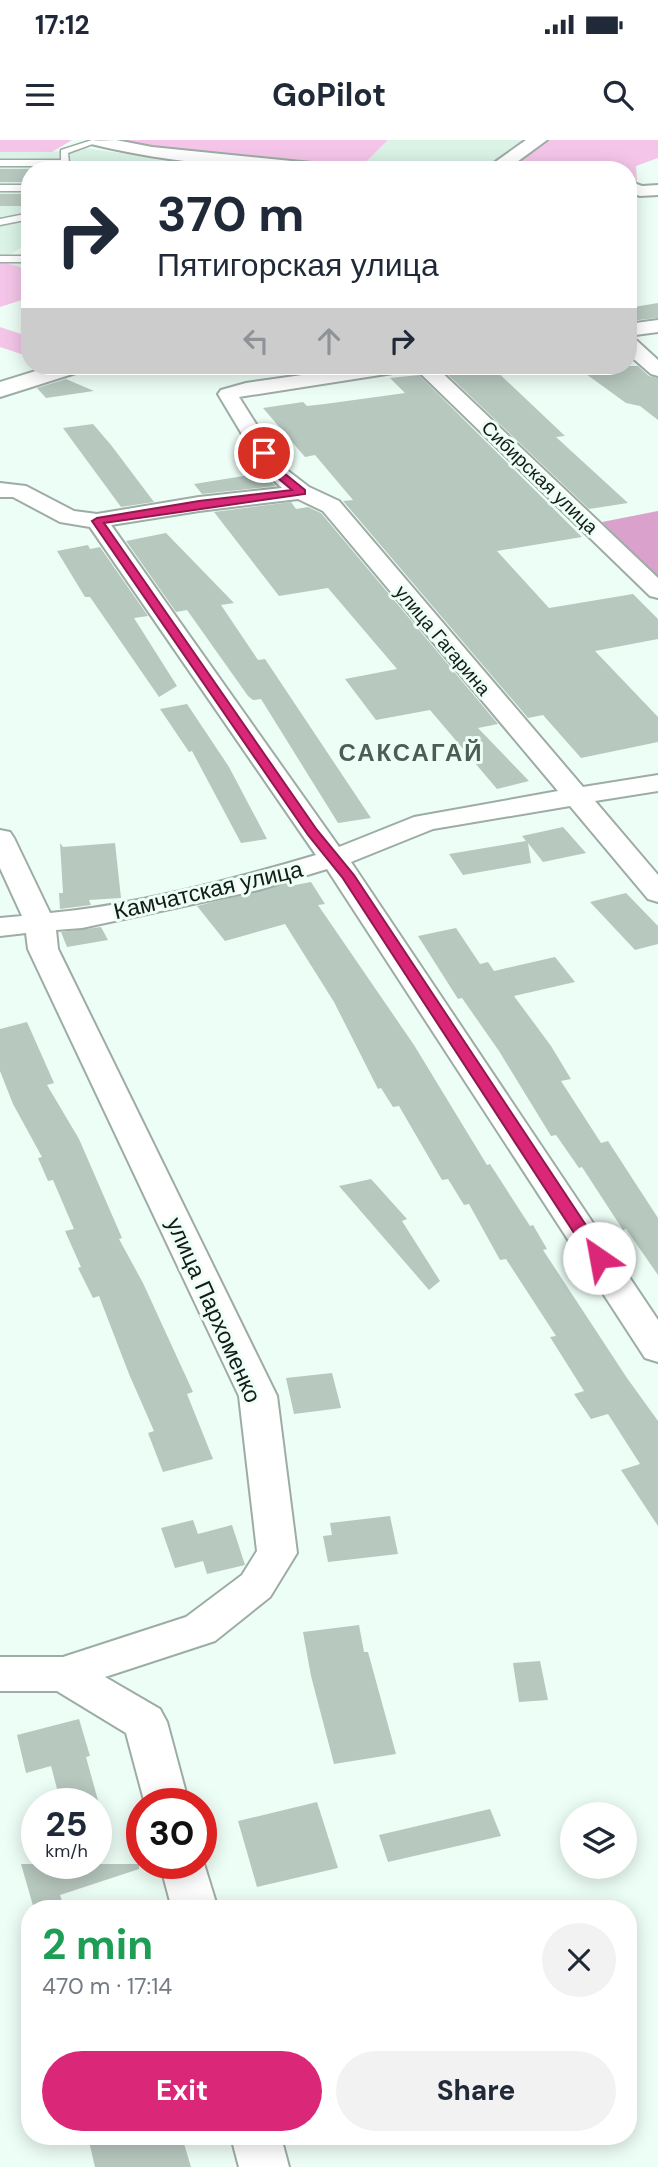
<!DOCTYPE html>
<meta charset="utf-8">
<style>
body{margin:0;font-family:"DM Sans",sans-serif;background:#f2f2f3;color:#1f2937;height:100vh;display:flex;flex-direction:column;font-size:26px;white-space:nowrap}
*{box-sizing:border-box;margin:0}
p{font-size:23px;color:#747a83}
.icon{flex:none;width:38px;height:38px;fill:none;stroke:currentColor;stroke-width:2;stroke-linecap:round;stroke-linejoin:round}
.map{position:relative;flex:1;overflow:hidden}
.sheet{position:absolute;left:21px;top:1760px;width:616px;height:245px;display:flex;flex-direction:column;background:#fff;border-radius:28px;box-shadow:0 4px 18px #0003}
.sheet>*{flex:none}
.hud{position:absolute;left:21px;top:21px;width:616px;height:214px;border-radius:28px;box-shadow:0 4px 18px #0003;background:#fff;color:#1f2937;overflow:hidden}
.controls{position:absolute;left:560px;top:1662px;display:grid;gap:14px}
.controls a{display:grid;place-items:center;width:77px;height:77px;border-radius:50%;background:#fff;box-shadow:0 4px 18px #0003;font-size:35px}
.speed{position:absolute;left:21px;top:1648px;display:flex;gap:14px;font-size:35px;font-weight:700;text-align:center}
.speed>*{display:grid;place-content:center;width:91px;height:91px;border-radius:50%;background:#fff;box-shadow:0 4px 18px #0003;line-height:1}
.speed small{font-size:18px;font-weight:400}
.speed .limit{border:10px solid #d22;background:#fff;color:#111}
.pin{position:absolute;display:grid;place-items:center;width:60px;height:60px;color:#fff;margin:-30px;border:4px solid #fff;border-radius:50%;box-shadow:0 2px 7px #0007}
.me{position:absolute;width:77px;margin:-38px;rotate:327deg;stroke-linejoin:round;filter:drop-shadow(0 0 5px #0008)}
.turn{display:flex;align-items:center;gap:24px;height:147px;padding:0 21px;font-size:32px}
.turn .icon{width:91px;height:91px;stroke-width:2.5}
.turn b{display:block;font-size:49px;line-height:60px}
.lanes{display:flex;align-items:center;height:66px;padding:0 21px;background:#0003;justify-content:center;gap:35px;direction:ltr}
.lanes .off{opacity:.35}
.round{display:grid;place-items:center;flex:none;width:74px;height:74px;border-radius:37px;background:#f2f2f3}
.overview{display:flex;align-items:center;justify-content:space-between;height:119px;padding:0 21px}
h1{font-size:42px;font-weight:700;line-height:52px;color:#1e9e55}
.action{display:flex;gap:14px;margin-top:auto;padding:14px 21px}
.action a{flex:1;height:80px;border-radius:42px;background:#db2777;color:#fff;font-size:28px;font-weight:700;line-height:80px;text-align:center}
.action a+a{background:#f2f2f3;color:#1f2937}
.status{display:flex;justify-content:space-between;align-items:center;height:49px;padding:0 35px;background:#fff;direction:ltr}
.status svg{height:19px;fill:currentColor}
header{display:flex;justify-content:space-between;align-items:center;height:91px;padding:0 21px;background:#fff;font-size:32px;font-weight:700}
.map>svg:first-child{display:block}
.built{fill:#daf3e6}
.green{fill:#f4c5e8}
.forest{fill:#d9a1cc}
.building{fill:#b7c8bf}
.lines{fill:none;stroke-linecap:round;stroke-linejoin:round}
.service-casing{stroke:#9daca4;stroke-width:3}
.minor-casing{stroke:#9daca4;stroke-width:4}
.tertiary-casing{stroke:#9daca4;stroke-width:4}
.service{fill:#fff;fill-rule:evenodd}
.minor{fill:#fff;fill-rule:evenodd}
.tertiary{fill:#fff;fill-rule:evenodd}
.route{fill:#db2777;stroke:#8e194d;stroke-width:2}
.labels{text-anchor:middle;stroke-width:6;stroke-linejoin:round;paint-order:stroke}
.far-street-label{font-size:19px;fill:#141a17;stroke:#edfef6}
.street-label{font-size:23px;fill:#141a17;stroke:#edfef6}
.far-district-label{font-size:24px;font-weight:bold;letter-spacing:2px;fill:#4d5c55;stroke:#edfef6}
</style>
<div class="status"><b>17:12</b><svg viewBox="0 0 49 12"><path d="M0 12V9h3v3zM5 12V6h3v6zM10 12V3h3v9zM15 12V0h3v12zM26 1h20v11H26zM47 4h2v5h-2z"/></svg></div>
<header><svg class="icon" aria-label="menu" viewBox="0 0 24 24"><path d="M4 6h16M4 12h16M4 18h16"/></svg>GoPilot<svg class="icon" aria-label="search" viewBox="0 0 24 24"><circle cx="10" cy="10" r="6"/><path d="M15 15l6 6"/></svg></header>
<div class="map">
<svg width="658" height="2027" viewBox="0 0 658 2027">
<rect width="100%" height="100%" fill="#edfef6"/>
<g class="built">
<path d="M388 0H519L526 1 479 30 360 28Z"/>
<path d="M84 8 156 18 242 26 239 30H30V77L19 80 30 84V102L8 116 30 121V130L0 121V12L76 11Z"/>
</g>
<g class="green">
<path d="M0 0H72L52 12H0Z"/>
<path d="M103 0H388L360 28 118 4Z"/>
<path d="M549 0H658V18L636 26 637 43 628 42V30H504Z"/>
<path d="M0 121 30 130V160L25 159 0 167Z"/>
<path d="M0 187 30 197V217L0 207Z"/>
</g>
<path class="forest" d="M658 371V440L602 382Z"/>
<g class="building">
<rect x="0" y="29" width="30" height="13"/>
<rect x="0" y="54" width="30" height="12"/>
<path d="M658 163V178L628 181V168Z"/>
<path d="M478 226H491L565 296 556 297 628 363 589 369 444 231Z"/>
<path d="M575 226H638L649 236 658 238V280L640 266 626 263Z"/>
<path d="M419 235 582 397 497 411 549 468 633 454 658 479V499L595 511 658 577V602L581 618 543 575 528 578 343 361 353 360 315 315 305 317 263 268 303 262 307 266 325 264 405 253 390 238Z"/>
<path d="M66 239 94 251 46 258 37 248Z"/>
<path d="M93 284 111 305 154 362 121 367 63 288Z"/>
<path d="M262 333 276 346 202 354 194 344Z"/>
<path d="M291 362 296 369 308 367 321 373 498 584 478 588 529 641 497 649 430 570 376 580 345 539 397 529 328 448 279 456 214 372Z"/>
<path d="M166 393 234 463 221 465 258 520 265 519 371 678 338 683 261 559 253 560 248 556 187 470 176 472 126 401Z"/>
<path d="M88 405 90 409 100 407 148 476 134 478 177 546 159 557 90 457H85L57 411Z"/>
<path d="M187 564 229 627 267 699 241 703 192 611 189 612 160 569Z"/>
<path d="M563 687 586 713 543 722 528 703 531 723 463 735 449 714 526 701 522 696Z"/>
<path d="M60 703 63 707 115 703 121 758 89 760 91 765 60 769 59 753H63Z"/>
<path d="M311 742 325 764 318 765 414 905 487 1025 490 1024 530 1086 533 1085 547 1109 543 1110 627 1238 658 1281V1386L621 1330 640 1324 608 1274 591 1279 574 1254 584 1251 550 1197 556 1196 506 1119 500 1120 469 1064 464 1065 448 1039 442 1040 399 966 393 967 381 948 378 949 334 862 285 784 225 801 197 766 289 743 290 746Z"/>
<path d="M626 753 658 786V804L635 810 590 762Z"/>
<path d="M101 787 108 800 67 807 61 792Z"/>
<path d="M456 788 480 824 488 822 494 831 555 817 575 842 514 856 551 906 571 939 561 941 601 1003 608 1001 658 1078V1135L626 1089 623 1090 582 1027 579 1028 556 995 551 996 499 911 462 858 458 859 418 796Z"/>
<path d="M27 882 54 943 47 945 79 999 122 1098 119 1099 143 1143 193 1252 187 1254 213 1319 163 1332 148 1293 154 1291 129 1234 99 1156 93 1158 78 1128 81 1127 65 1091 74 1089 53 1040 48 1041 38 1018 42 1017 13 964 0 931V889Z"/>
<path d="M371 1039 407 1079 402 1081 440 1141 429 1150 339 1046Z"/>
<path d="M332 1233 341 1268 294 1274 286 1238Z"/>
<path d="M390 1376 398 1414 328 1422 323 1396 332 1395 330 1383Z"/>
<path d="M193 1380 198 1394 232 1385 245 1425 207 1434 203 1421 175 1428 161 1388Z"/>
<path d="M359 1485 364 1512H368L396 1614 334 1624 311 1536 303 1492Z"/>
<path d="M540 1521 548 1560 519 1562 513 1523Z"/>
<path d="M79 1579 90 1616 86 1617 99 1664H61L51 1626 26 1633 17 1595Z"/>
<path d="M317 1662 338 1728 257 1747 238 1681Z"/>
<path d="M490 1669 501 1696 388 1722 379 1695Z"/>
<path d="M21 1724H139V1729L60 1755 65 1769H34Z"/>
<path d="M88 1997H182L191 2027H95Z"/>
</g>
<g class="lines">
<defs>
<g id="service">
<path d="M92 0 101 1 68 13 69 23 74 30H65L63 26H0V20H61V10Z"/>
<rect x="0" y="45" width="30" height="6"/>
<path d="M30 73V79L0 85V79Z"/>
<rect x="0" y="116" width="30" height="6"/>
</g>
<g id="minor">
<path d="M116 0 152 7 332 25 340 30C257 30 172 24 91 4L89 1Z"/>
<path d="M628 41 642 46 658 45V55L640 56 628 52Z"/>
<path d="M658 180V192L628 196V184Z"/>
<path d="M628 197 635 199 658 220V236L651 234 628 214Z"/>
<path d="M366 226H435L658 438V458L650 456 420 233 412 230 239 257 283 327 309 347 339 361 583 647 658 635V651L595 661 658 735V762L648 759 570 666 433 689 351 722 658 1180V1222L645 1218 327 729 258 750 82 788 56 790 58 809 277 1256 297 1413 270 1457 215 1501 105 1537 160 1569 167 1582 189 1664H145L126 1593 57 1551H0V1517H63L186 1477 242 1435 257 1411 239 1256 28 809 26 793 0 796V778L22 776 0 728V690L10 692 14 698 50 773C137 765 232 740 316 715L90 387 60 382 13 357H0V343L26 346 74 371 97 374 199 357 282 348 264 331 218 254 221 250 246 243ZM298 359 323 371 558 651 414 677 339 707 111 385 199 371Z"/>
<path d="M201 1714 218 1769H172L160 1724H201Z"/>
<path d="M231 1997H281L289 2027H239Z"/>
</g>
<g id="tertiary">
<path d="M526 0H547L506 30H484Z"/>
<path d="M52 226H85L82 231 0 257V242Z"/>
</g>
</defs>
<use href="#service" class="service-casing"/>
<use href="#minor" class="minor-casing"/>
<use href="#tertiary" class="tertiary-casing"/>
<use href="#service" class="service"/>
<use href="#minor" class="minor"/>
<use href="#tertiary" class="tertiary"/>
</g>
<path class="route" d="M260 311H267L279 329 305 350V354L104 383 317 690 354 735 605 1114 607 1118 605 1122H593L342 737 308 695 92 381 97 378 199 361 292 350 272 333 259 313Z"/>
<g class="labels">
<g class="far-street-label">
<text transform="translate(540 337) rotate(44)" y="7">Сибирская улица</text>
<text transform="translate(443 500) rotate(50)" y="7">улица Гагарина</text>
</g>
<g class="street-label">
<text transform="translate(208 750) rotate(-13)" y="8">Камчатская улица</text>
<text transform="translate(214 1170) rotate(66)" y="8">улица Пархоменко</text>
</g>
<g class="far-district-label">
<text x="411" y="621">САКСАГАЙ</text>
</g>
</g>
</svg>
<div class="controls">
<a><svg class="icon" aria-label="layers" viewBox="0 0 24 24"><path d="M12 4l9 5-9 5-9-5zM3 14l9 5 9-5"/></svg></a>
</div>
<div class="speed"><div>25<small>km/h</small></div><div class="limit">30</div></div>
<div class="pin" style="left:264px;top:313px;background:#d93025"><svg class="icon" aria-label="arrive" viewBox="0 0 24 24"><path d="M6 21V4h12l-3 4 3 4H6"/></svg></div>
<svg class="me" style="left:599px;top:1118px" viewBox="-20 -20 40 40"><circle r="19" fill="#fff"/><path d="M0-13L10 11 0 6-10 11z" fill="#db2777"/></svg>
<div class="hud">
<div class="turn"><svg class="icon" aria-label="right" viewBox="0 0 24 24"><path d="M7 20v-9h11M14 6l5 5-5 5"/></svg><div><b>370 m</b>Пятигорская улица</div></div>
<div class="lanes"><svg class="icon off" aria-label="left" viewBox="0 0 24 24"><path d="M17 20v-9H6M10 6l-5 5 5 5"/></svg><svg class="icon off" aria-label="ahead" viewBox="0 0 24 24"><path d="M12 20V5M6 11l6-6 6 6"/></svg><svg class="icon" aria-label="right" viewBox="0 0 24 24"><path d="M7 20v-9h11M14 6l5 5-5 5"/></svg></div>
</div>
<section class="sheet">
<div class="overview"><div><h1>2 min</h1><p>470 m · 17:14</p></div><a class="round"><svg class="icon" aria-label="close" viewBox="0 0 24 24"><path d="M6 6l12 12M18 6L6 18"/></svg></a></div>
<div class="action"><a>Exit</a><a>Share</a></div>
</section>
</div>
